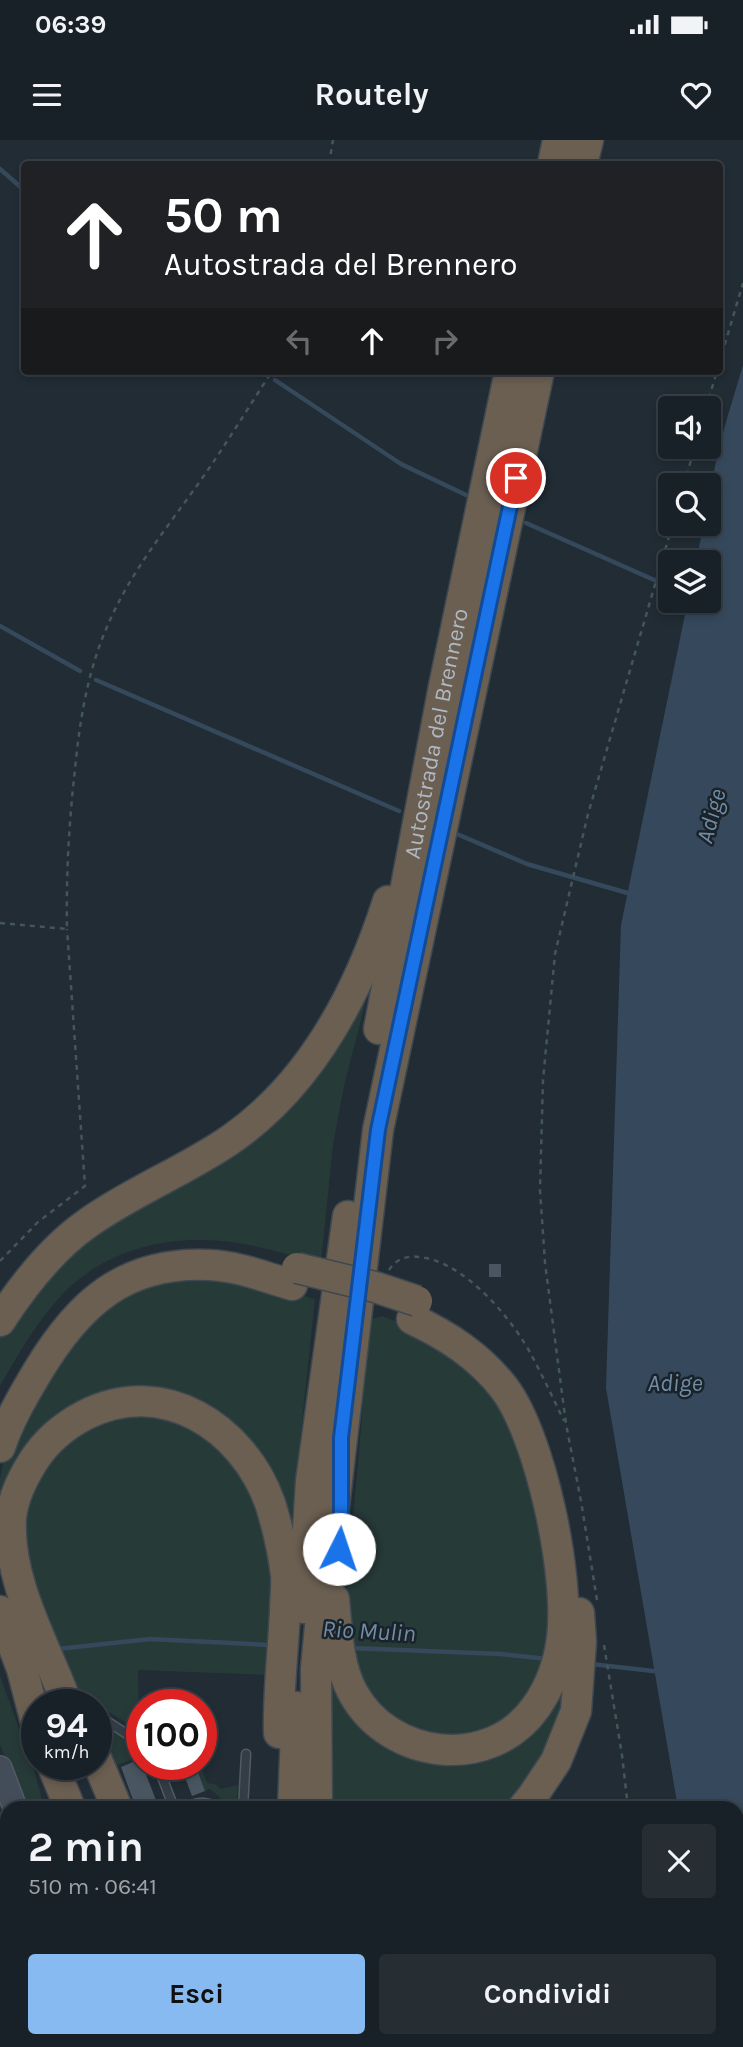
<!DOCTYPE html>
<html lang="it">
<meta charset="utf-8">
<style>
body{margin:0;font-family:Karla,sans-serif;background:#262e34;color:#f1f3f6;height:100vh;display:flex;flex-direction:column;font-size:26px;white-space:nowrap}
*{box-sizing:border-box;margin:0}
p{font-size:23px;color:#9fa3a8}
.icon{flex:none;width:38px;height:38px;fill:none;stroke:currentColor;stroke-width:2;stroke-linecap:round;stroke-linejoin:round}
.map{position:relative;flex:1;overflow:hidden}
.panel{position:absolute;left:0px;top:1661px;width:744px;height:247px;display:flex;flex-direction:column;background:#192128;border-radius:21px 21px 0 0;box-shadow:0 4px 10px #0003,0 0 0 2px #373e45}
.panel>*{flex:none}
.hud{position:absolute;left:21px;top:21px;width:702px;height:214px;border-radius:7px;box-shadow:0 4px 10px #0003,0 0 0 2px #373e45;background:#202124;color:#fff;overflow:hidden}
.tools{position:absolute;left:658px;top:256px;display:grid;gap:14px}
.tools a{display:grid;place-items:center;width:63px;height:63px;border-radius:7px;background:#192128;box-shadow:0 4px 10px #0003,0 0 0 2px #373e45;font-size:35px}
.speed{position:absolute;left:21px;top:1549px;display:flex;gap:14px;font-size:35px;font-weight:700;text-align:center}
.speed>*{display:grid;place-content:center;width:91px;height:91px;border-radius:50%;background:#192128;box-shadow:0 4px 10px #0003,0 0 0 2px #373e45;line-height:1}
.speed small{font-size:18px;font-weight:400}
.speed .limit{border:10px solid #d22;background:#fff;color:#111}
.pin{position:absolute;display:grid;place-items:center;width:60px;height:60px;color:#fff;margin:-30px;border:4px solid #fff;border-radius:50%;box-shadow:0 2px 7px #0007}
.me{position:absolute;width:77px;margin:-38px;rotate:4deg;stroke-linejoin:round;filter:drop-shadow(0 0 5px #0008)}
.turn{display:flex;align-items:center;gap:24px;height:147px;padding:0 28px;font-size:32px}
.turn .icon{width:91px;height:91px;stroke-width:2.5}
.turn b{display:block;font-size:49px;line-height:60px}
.lanes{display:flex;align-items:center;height:66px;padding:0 28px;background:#0003;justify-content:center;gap:35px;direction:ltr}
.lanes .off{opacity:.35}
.round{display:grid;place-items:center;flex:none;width:74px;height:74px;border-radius:7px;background:#262e34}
.summary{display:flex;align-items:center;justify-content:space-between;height:119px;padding:0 28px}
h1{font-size:42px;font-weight:700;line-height:52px}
.button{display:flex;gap:14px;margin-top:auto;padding:14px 28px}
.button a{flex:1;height:80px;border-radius:7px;background:#86baf0;color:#111;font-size:28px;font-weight:700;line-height:80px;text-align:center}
.button a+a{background:#262e34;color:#f1f3f6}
.status{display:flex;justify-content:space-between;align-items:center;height:49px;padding:0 35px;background:#192128;direction:ltr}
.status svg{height:19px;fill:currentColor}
header{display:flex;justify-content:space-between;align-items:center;height:91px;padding:0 28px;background:#192128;font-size:32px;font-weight:700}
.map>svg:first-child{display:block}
.green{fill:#263a38}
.water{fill:#36495c}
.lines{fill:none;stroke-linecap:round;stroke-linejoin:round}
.stream{stroke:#36495c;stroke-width:4.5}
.building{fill:#495661}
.lane-casing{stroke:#525b64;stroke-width:11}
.secondary-casing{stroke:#525b64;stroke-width:26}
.highway-casing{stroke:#3f4850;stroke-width:33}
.path{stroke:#445757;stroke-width:2.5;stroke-dasharray:5 5;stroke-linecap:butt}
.lane{stroke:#343d46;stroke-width:8}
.secondary{stroke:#434d59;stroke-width:23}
.highway{stroke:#6b5f52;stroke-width:30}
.highway-bridge-casing{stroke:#3f4850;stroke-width:33;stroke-linecap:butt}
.highway-bridge{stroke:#6b5f52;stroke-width:30}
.route-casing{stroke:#114b97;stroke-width:18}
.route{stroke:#1a73e8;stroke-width:12}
.labels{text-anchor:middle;stroke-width:5;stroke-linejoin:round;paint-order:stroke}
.street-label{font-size:23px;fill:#afb8c3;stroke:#1a222a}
.water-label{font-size:24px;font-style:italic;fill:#718ca5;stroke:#1a222a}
</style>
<div class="status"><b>06:39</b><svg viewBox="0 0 49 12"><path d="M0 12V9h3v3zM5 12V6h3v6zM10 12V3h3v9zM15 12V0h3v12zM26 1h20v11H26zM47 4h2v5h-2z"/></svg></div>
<header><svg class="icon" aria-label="menu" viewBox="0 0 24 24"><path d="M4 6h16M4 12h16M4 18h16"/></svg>Routely<svg class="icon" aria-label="heart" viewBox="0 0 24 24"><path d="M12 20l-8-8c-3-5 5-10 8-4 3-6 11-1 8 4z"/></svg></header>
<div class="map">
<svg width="743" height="1907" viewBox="0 0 743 1907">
<rect width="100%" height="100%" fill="#212c35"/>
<g class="green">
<path d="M378 814 344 946 333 1005 321 1123C294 1117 265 1107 238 1103 173 1093 106 1107 60 1157 36 1183 18 1215 0 1246V1193L48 1127 220 1014Z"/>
<path d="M150 1139 242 1140 315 1159 289 1406 217 1278 78 1270 0 1407V1338L6 1310 73 1191Z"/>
<path d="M382 1176 429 1194 481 1231 533 1335 554 1499 527 1566 487 1594 419 1600 365 1559 346 1487 348 1433 362 1277 363 1182Z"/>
<path d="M120 1272 184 1279 246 1332 275 1430 270 1535 138 1530 139 1576 142 1577V1594L131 1585 94 1564 70 1544 22 1415 23 1363 59 1303Z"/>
<path d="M333 1526 342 1555 458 1618 568 1534 553 1594 542 1619 506 1668H332L330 1588Z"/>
<path d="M0 1536 35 1633 44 1668H24L0 1604Z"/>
<path d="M96 1582 129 1601 142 1616 115 1626C110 1612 96 1594 96 1582Z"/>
<path d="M195 1624H200L207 1643 215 1644 221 1649 238 1645 236 1667C224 1667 220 1654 209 1649L205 1651Z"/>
</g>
<path class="water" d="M743 225V1907H692V1901L737 1900V1668H678L606 1248 621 785 688 460H709V422H696L704 383H709C709 329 728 277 743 225Z"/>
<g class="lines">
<g class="stream">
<path d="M0 29 24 50"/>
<path d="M262 231 263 232"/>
<path d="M275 240 401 324 466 355"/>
<path d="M526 383 670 447"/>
<path d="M0 486 80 531"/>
<path d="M96 540 399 671"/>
<path d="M457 694 527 724 631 754"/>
<path d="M350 1508 501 1514 547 1519"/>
<path d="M57 1509 150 1499 271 1505"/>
<path d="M591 1524 662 1532"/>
</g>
</g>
<g class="building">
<rect x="489" y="1124" width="12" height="13"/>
<path d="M140 1619 142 1624 159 1668H136L121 1627Z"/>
<path d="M180 1624H195L205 1651 192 1656Z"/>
</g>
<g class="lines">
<defs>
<g id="lane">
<path d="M96 1574 142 1604"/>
<path d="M157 1624 174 1668"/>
<path d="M187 1668C197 1661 207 1661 217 1668"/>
<path d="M243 1668 246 1614"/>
<path d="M229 1900 230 1907"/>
</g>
<g id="secondary">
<path d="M0 1628 15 1668"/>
<path d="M101 1900 102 1907"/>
</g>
<g id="highway">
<path d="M553 24 558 0"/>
<path d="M582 24 588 0"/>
<path id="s1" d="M379 889 444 546 510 231"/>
<path d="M0 1181C24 1144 52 1108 88 1083 133 1051 185 1031 230 1000 311 944 359 852 388 761"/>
<path d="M0 1307C9 1280 23 1256 38 1231 79 1163 125 1121 209 1125 237 1126 265 1137 292 1145"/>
<path d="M334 1459C337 1490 338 1526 353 1553 390 1620 490 1632 536 1567 550 1547 559 1522 562 1498 570 1437 541 1297 504 1248 479 1216 448 1196 412 1179"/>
<path d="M303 1468 311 1341 348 1076"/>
<path d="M0 1471 22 1529 37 1586"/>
<path d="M67 1564C46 1506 7 1442 11 1378 13 1357 23 1337 34 1320 47 1300 64 1286 85 1275 162 1235 243 1287 270 1363 277 1385 283 1411 286 1435 287 1447 285 1460 285 1472 283 1512 278 1553 279 1593"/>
<path d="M96 1618 117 1668"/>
<path d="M52 1624 70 1668"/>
<path d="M293 1668 297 1567"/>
<path d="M317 1668 316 1529 320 1486 378 990 539 231"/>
<path d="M523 1668 532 1657 556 1621 576 1571 581 1502 579 1473"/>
<path d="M159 1900 161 1907"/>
<path d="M188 1900V1907"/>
<path d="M293 1900V1907"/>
<path d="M320 1900V1907"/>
<path d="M357 1907 359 1900"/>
</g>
</defs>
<use href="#lane" class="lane-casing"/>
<use href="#secondary" class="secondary-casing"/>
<use href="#highway" class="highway-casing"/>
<g class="path">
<path d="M329 24 333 0"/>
<path d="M719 224 743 143"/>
<path d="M706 268 717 231"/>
<path d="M684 345 695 306"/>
<path d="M0 783 67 789C66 736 69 682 75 629 80 578 88 528 110 480 132 431 165 390 196 347 223 309 247 270 272 231"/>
<path d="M0 1121 38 1082 85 1046 67 789"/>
<path d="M389 1130C398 1116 411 1115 426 1118 469 1127 514 1181 533 1218 544 1239 554 1260 564 1281"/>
<path d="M597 1460 581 1361 566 1284 545 1123 540 1050 543 940 555 814 588 674 673 383"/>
<path d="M604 1505 622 1615 628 1668"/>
<path d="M647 1907 648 1900"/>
</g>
<use href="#lane" class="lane"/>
<use href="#secondary" class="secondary"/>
<use href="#highway" class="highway"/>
<defs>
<path id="highway-bridge" d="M297 1128 375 1147 417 1161"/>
</defs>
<use href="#highway-bridge" class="highway-bridge-casing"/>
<use href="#highway-bridge" class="highway-bridge"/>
</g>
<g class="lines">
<defs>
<path id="route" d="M339 1409 341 1384V1298L378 990 516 338"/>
</defs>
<use href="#route" class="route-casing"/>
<use href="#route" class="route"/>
</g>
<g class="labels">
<g class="street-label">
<text dy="8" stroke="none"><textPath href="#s1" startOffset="301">Autostrada del Brennero</textPath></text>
</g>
<g class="water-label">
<text transform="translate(711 676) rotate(-75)" y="8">Adige</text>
<text x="675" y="1251">Adige</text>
<text transform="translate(369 1491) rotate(3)" y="8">Rio Mulin</text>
</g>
</g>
</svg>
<div class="tools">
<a><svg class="icon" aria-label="sound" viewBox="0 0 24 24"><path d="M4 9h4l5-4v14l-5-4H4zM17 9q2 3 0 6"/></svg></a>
<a><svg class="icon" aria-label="search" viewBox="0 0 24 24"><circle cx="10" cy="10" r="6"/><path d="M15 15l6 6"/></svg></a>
<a><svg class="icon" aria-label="layers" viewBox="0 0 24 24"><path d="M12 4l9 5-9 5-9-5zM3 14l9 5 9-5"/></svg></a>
</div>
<div class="speed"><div>94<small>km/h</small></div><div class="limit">100</div></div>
<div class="pin" style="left:516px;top:338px;background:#d93025"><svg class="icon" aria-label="arrive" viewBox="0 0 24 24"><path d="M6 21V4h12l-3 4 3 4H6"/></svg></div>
<svg class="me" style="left:339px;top:1409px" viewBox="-20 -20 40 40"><circle r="19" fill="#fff"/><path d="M0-13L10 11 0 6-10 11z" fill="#1a73e8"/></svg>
<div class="hud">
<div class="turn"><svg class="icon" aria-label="ahead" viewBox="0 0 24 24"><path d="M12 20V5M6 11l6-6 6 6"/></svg><div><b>50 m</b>Autostrada del Brennero</div></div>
<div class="lanes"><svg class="icon off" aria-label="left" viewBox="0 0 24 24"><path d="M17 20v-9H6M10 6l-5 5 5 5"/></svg><svg class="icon" aria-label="ahead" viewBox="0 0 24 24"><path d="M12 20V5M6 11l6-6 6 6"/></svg><svg class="icon off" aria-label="right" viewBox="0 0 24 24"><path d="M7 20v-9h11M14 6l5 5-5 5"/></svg></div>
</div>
<section class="panel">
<div class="summary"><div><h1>2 min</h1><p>510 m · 06:41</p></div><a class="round"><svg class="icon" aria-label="close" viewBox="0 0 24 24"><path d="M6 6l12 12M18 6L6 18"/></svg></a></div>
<div class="button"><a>Esci</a><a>Condividi</a></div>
</section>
</div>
